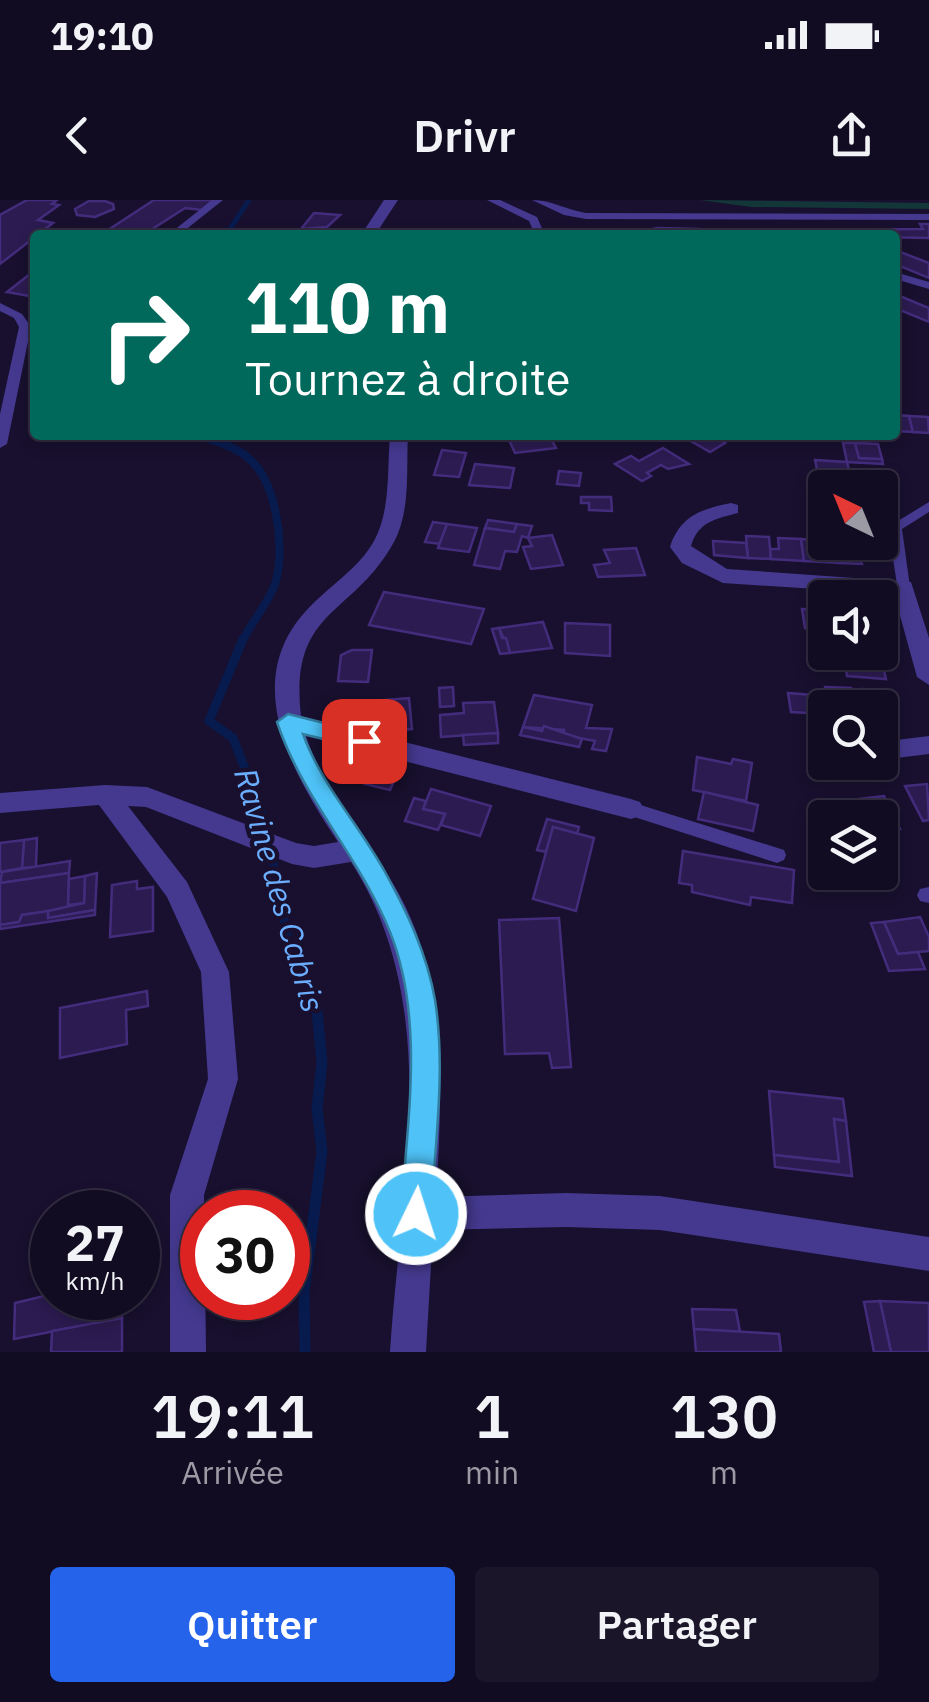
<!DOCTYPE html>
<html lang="fr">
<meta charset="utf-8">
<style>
body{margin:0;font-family:"IBM Plex Sans",sans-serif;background:#1b152a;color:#f1f3f6;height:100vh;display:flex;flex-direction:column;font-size:38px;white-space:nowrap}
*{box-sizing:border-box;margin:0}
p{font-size:32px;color:#9c9ba5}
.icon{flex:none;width:55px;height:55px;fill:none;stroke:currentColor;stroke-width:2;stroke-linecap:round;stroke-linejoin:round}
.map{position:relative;height:1152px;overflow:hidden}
.drawer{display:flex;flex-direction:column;background:#120c22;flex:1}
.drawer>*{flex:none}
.guide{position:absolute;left:30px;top:30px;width:870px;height:210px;border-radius:10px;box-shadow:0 5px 15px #0003,0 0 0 2px #312c40;background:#00695c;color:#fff;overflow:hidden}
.needle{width:65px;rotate:317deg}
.controls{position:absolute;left:808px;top:270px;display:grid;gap:20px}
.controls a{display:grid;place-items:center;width:90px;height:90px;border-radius:10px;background:#120c22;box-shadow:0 5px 15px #0003,0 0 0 2px #312c40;font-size:50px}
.speed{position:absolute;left:30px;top:990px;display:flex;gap:20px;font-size:50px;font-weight:700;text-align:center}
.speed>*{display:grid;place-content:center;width:130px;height:130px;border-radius:50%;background:#120c22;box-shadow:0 5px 15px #0003,0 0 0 2px #312c40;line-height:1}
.speed small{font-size:25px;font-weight:400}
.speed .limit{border:15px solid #d22;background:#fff;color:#111}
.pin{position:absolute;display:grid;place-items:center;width:85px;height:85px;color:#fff;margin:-42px;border-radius:20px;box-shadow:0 5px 15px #0006}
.me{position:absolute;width:110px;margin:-55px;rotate:4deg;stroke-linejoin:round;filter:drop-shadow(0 0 8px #0008)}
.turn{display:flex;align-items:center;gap:35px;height:210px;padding:0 50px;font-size:45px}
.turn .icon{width:130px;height:130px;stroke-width:2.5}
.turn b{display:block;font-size:70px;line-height:85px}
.eta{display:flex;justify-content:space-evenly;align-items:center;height:170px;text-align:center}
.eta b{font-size:60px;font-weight:600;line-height:70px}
.cta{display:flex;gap:20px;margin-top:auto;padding:20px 50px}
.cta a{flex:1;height:115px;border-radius:10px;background:#2563eb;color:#fff;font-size:40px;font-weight:600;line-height:115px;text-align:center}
.cta a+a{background:#1b152a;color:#f1f3f6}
.status{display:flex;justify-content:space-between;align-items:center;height:70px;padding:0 50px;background:#120c22;direction:ltr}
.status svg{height:28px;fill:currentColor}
header{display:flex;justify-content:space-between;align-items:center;height:130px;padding:0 50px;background:#120c22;font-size:45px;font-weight:600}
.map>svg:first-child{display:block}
.green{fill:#133638}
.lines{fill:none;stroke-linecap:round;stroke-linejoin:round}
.stream-far3{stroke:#081b4f;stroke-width:5}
.stream-far2{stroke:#081b4f;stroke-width:8}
.stream-far1{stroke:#081b4f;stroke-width:9}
.stream{stroke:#081b4f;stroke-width:11}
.building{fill:#2b1b50;stroke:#442c7d;stroke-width:2.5}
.lane{fill:#44398f;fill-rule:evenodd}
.street{fill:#44398f;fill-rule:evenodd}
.route{fill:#4fc3f7;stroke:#337fa1;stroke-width:2.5}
.labels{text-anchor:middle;stroke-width:9;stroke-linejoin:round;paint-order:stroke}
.water-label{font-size:32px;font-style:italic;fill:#6badff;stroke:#18102e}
</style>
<div class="status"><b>19:10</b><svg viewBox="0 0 49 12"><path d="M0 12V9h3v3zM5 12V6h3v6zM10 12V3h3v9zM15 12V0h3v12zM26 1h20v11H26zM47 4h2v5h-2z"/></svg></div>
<header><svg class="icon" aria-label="back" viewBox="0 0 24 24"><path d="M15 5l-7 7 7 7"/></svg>Drivr<svg class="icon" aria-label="share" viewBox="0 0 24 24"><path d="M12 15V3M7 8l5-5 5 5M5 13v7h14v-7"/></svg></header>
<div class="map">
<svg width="929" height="1152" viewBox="0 0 929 1152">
<rect width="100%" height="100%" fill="#18102e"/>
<path class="green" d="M700 0 929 3V9L751 7Z"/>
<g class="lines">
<path class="stream-far3" d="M226 35 249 0"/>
<path class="stream-far2" d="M196 235C213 241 232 245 246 256 277 279 285 346 276 381 270 402 251 422 242 442"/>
<path class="stream-far1" d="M243 439 209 521 233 538 265 621 291 755"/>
<path class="stream" d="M291 753 317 811 322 863 317 908 322 951 304 1093 305 1152"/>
</g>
<g class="building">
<path d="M27 0H57L52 4 59 5 38 20 53 23 0 64V15Z"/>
<path d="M154 0H213L202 10 185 8 143 35H80L87 30 105 32Z"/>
<path d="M89 1H105L113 4 114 9 95 17 77 15 75 9Z"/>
<path d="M314 13 340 15 327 27 301 29Z"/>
<path d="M920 24H929V38L760 35 759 30 923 29Z"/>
<path d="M657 28 699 29 701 35H649V30Z"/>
<path d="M895 50 929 63V78L895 64Z"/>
<path d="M35 70V97L7 92Z"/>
<path d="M895 94 929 108V122L895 108Z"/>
<path d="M895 215 909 216 913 232 895 231Z"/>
<path d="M909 216 928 217 929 233 913 232Z"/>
<path d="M498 235H549L556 248 515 253 509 240 501 241Z"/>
<path d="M692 235H710L725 243 710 252 689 240 695 237Z"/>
<path d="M843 243H855L859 258 882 259 883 264 847 262Z"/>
<path d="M855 243 878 244 882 259 859 258Z"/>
<path d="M663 248 689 264 668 269 661 265 647 273 651 276 642 281 615 264 631 256 639 261Z"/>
<path d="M442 250 466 253 459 277 434 275Z"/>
<path d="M815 260 847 262 850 274 819 278Z"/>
<path d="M475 264 514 268 510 288 469 285Z"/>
<path d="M559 271 581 273 579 286 557 284Z"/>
<path d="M811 277 843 279 845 288 813 290Z"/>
<path d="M581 297H611L612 311 589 310V303H581Z"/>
<path d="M488 320 517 324 514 332 485 328Z"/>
<path d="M433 322 447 324 440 344 425 342Z"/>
<path d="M447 324 477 328 469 352 438 348Z"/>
<path d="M517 324 532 326 528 338 522 336 517 352 505 351 500 369 474 365 485 328 514 332Z"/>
<path d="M552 335 563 365 531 369 523 347 532 346 528 338Z"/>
<path d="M746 336 769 337 771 359 748 358Z"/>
<path d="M778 338 801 339 804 361 771 359 770 349H779Z"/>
<path d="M801 339 824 341 826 352 836 353 838 363 804 361Z"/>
<path d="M713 341 746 343 748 358 714 355Z"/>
<path d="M834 342 857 343 862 364 838 363Z"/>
<path d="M636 348 645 375 598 377 594 365 610 363 604 350Z"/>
<path d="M384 392 484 409 471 444 369 425Z"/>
<path d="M802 409 825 410V429L805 428Z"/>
<path d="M543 422 552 448 510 453 499 428Z"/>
<path d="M565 423 610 425V456L565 453Z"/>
<path d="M499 428 502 438H506L510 453 500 454 492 429Z"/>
<path d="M352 450H372L368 482 338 481 341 455Z"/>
<path d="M844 458 882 461 886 479 847 476Z"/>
<path d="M453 487 454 506 440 507 439 488Z"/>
<path d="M825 487 851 488 853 503 865 504 866 508H828Z"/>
<path d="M862 489 889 491 895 519 880 518V508H866Z"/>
<path d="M788 493 826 496 825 514 791 512Z"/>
<path d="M534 495 592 505 586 528 612 529 606 551 592 549 595 541 563 535 564 530 523 527Z"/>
<path d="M409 498 412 529 365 533V523L349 524 348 503Z"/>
<path d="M494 502 498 533 441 537 440 515 464 513 463 503Z"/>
<path d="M544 526 582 539 579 547 520 535 523 527 542 531Z"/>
<path d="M498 533V543L464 545 463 535Z"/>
<path d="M697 557 731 564 733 559 752 563 746 601 693 590Z"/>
<path d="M375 562 400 568 390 590 365 584Z"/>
<path d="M927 584 929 620 923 621 905 586Z"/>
<path d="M431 589 491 606 480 636 441 625 445 614 423 609Z"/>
<path d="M704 592 758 605 753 631 698 619Z"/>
<path d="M884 596 900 629 887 631 885 626H880V618H831L824 603Z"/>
<path d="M414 598 426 601 423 609 445 614 438 630 405 621Z"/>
<path d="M547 619 579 627 577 634 553 627 546 652 537 650Z"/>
<path d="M553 627 594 638 576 711 533 699Z"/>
<path d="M37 638 36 667 22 668 24 640Z"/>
<path d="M24 640 22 668 0 672V643Z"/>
<path d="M683 651 794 670 792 703 751 697 750 705 692 692V685L679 683Z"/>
<path d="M70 661 69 673 0 683 2 672Z"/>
<path d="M69 673 68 709 22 715 19 722 0 725V683Z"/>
<path d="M97 673 95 710 48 718V711L84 703 85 676Z"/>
<path d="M85 676 84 703 68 705 69 679Z"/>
<path d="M137 681V689L153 687V731L110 737 112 685Z"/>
<path d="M95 710V715L0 729V725L19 722 22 715 48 711V718Z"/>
<path d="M920 717 929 737V751L898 754 884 722Z"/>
<path d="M559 718 571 867 552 868 549 853 505 854 499 720Z"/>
<path d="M884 722 898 754 918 752 925 769 889 771 871 723Z"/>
<path d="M147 791 148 806 126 810 127 844 60 858V808Z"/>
<path d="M769 891 843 899 846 921 834 919 839 962 774 955Z"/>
<path d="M834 919 846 921 852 976 775 967 774 955 839 962Z"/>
<path d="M52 1094V1098H121L122 1118 14 1139 15 1103Z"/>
<path d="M880 1101 929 1103V1152H891Z"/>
<path d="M880 1101 891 1152H874L864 1102Z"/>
<path d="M692 1109 736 1110 740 1132 694 1129Z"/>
<path d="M122 1118V1152H51L52 1131Z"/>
<path d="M694 1129 779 1134 781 1152H696Z"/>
</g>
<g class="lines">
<g class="lane">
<path d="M212 0H223L179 35H168Z"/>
<path d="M487 0H500L537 17 545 35H535L529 21Z"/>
<path d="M532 0C551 0 567 10 586 13L929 14V20L586 19 564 15Z"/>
<path d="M895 72 929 82V89L895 79Z"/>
<path d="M0 103 22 114 31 127 7 244 0 248V214L19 127 14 118 0 111Z"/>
<path d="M929 302V312L902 329 910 387 908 391H898L888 327Z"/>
<path d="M631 602 784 650 786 655 784 660 777 663 625 614 622 609 625 604Z"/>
<path d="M929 687V703L920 701 917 695 920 689Z"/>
</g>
<g class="street">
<path d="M384 0H398L375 35H361Z"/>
<path d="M390 235H408C406 270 411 310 394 342 352 418 289 408 301 516L631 599 640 602 644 609 640 616 631 619 306 536C325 595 370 641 399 694 449 785 442 897 436 997L566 993 660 996 929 1037V1071L660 1030 566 1027 433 1030 426 1152H390C400 990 445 808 351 662L314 668 292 664 146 607 128 606 187 682 229 772 238 879 204 995 206 1152H170V995L208 879 201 772 167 697 99 605 0 613V593L105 585 147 587 296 643 314 646 338 642C294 576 240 484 305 412 327 387 358 370 374 341 391 310 387 269 390 235Z"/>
<path d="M731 303 738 305V313C715 319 698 322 691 346L727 369 911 382 929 438V485L917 477 894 394 723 383 682 363 670 347C680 316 701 309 731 303Z"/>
<path d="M929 536V554L880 560V542Z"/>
</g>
</g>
<path class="route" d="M288 514 372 535 375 541 364 549 303 534C321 584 359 625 385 672 407 712 427 754 435 800 446 869 435 944 431 1014L427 1025 416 1029 405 1025 401 1014C407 922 425 820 390 732 360 657 302 598 277 522Z"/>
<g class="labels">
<g class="water-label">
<text transform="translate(279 690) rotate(74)" y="11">Ravine des Cabris</text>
</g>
</g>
</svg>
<div class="controls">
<a><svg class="needle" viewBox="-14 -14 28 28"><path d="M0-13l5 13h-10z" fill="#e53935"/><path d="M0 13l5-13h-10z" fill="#9c9ba5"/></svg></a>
<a><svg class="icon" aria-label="sound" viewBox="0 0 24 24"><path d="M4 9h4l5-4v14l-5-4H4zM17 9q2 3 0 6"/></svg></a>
<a><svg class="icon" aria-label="search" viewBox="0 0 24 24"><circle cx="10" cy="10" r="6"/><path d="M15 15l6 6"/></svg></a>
<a><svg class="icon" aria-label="layers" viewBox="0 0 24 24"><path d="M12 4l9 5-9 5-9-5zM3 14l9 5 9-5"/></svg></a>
</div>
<div class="speed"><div>27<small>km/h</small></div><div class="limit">30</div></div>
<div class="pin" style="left:364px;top:541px;background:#d93025"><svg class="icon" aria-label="arrive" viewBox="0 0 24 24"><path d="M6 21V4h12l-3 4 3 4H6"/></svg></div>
<svg class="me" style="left:416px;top:1014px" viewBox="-20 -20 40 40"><circle r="17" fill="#4fc3f7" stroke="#fff" stroke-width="3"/><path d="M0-11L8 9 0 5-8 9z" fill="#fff"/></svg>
<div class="guide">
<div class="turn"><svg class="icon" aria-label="right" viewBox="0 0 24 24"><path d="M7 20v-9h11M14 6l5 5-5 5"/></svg><div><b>110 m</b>Tournez à droite</div></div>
</div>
</div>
<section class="drawer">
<div class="eta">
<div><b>19:11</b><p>Arrivée</p></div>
<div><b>1</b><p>min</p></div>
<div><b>130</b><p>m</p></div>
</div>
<div class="cta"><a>Quitter</a><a>Partager</a></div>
</section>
